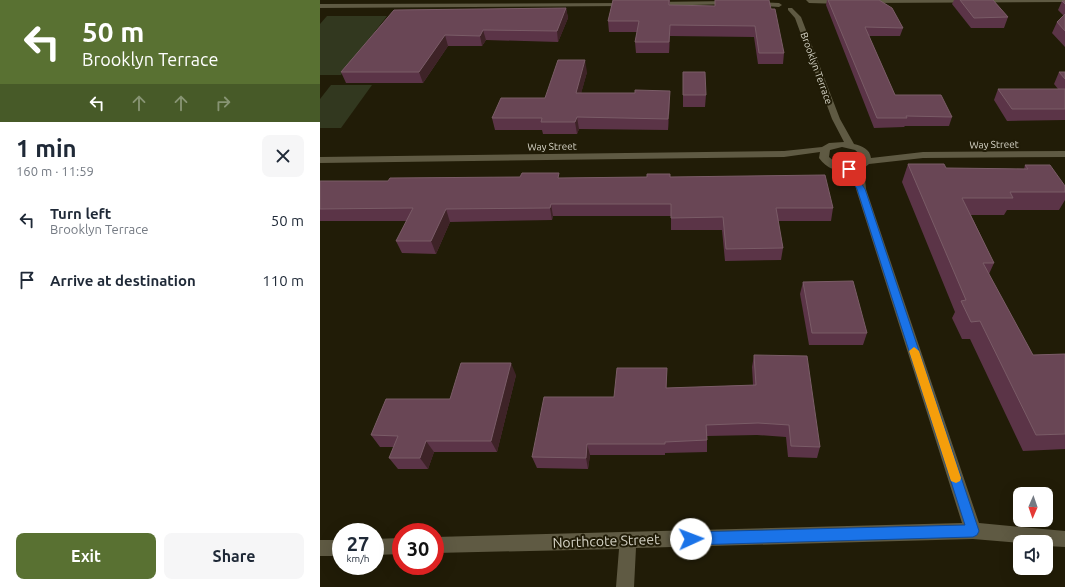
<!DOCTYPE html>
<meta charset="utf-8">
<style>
body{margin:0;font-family:Ubuntu,sans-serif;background:#f6f6f7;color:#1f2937;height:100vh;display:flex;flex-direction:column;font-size:15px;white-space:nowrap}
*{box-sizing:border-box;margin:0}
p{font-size:13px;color:#747a83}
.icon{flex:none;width:22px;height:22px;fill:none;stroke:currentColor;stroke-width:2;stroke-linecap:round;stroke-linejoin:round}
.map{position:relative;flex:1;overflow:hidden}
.details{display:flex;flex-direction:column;background:#fff;width:320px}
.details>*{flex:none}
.guide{background:#597132;color:#fff;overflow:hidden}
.needle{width:26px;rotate:182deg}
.fabs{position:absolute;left:693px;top:487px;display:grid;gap:8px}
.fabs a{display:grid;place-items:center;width:40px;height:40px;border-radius:8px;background:#fff;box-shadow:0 4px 16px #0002;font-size:20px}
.speed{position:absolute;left:12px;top:523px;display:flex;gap:8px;font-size:20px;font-weight:700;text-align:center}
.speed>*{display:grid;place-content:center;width:52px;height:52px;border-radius:50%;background:#fff;box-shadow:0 4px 16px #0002;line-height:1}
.speed small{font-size:10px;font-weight:400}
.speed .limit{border:6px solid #d22;background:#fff;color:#111}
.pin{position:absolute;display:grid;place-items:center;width:34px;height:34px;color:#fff;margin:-17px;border-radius:8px;box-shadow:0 2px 6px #0006}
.me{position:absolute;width:44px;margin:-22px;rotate:88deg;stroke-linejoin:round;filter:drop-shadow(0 0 3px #0008)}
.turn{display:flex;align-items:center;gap:14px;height:84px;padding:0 16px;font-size:18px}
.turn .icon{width:52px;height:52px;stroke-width:2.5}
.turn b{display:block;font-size:28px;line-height:34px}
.lanes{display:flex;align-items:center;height:38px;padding:0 16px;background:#0003;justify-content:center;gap:20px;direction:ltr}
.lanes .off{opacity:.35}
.round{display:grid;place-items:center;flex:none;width:42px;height:42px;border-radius:8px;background:#f6f6f7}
.head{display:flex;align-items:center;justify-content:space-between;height:68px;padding:0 16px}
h1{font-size:24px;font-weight:700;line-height:30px}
.action{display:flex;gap:8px;margin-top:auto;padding:8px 16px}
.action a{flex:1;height:46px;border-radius:8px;background:#597132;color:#fff;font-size:16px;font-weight:700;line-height:46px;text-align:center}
.action a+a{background:#f6f6f7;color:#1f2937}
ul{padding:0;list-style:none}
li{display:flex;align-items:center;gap:12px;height:60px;padding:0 16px}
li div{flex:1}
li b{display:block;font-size:15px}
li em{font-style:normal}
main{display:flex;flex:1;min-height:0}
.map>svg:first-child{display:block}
.green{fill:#32381f}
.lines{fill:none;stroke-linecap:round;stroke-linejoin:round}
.street{fill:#5f5a43;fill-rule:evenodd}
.wall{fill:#5b3447}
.shaded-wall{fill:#3e2327}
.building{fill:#694655;stroke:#7a5c67}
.route{fill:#1a73e8;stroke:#114b97}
.slow{fill:#f59e0b}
.labels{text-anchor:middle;stroke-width:4;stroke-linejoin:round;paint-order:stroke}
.far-street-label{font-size:10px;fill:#d8d6c9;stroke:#211c07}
.near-street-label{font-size:14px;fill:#d8d6c9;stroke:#211c07}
</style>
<main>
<section class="details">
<div class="guide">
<div class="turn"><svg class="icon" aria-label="left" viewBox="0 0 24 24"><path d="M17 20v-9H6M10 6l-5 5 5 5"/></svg><div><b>50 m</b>Brooklyn Terrace</div></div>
<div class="lanes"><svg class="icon" aria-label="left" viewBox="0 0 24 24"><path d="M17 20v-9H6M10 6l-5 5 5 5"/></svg><svg class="icon off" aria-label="ahead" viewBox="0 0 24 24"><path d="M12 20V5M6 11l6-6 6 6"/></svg><svg class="icon off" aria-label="ahead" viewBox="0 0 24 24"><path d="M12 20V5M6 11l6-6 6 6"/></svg><svg class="icon off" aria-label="right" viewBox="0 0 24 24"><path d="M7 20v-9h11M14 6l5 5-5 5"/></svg></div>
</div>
<div class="head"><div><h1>1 min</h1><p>160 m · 11:59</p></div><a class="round"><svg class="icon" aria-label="close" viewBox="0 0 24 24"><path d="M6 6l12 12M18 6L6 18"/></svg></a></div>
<ul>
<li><svg class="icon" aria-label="left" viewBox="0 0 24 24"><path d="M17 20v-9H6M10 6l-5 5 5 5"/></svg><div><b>Turn left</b><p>Brooklyn Terrace</p></div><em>50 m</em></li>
<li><svg class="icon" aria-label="arrive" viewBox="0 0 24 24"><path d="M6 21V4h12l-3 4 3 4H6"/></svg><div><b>Arrive at destination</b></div><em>110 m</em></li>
</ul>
<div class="action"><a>Exit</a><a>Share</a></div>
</section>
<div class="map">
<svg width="745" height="587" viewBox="0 0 745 587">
<rect width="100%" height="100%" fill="#211c07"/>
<g class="green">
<path d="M7 16H67L21 75H0V24Z"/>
<path d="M11 85H52L21 128H0V99Z"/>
</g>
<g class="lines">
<g class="street">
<path d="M486 0H522L525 2 522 4 489 3Z"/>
<path d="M546 0H745V2L544 3 543 2Z"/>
<path d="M411 1 414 3 413 4 333 6 330 4 333 2Z"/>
<path d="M435 2 459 3 462 5 459 7 433 5V3Z"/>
<path d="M309 3V5L307 6 0 8V4Z"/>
<path d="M468 8H472L481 17 520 119 534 144C542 146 550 149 551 158L603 152 745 151V157L603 158 549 164 544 168 546 189 659 523 745 531V547L726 546V542L700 543 653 539 316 548 314 587H296L299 549 115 553V537L642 523 536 189 535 172C520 173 508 170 499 158L500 152 464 157 0 163V157L464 151 502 147 509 143 524 142 512 119 475 18 468 10ZM522 147 535 150 541 155 542 160C532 172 519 166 509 157L510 150Z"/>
<path d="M81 538V554L55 555V539Z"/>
<rect x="0" y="540" width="21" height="16"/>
</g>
</g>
<g class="wall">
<path d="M293 0H350V5L395 6V0L451 9 464 53 463 64H438L434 37 350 36 349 53H316L315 42 317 32H289L288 21Z"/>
<path d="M507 0H559L583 28 580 36H549L575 95 632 117 629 126H585L584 127 554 128 506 5Z"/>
<path d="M634 0H673L688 17 684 28H651L632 4Z"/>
<path d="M742 1H745V47L732 33 737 22 744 16 738 10Z"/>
<path d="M246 8 248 18 238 42 166 40 162 46H128L103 83H26L21 72 74 10Z"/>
<path d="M267 72 261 93 350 102 348 130 259 129 257 134H223L222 130H175L172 118 225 98Z"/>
<path d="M739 72H745V120L687 121 674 100 678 89H738L734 84Z"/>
<path d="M363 95H386L385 107H363Z"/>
<path d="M588 164 626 168 704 169 705 165 745 186V200L739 210H687L684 215H651L674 263 669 274 713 355 745 354V449L703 451 650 339H642L632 318 635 312 582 182Z"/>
<path d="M350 177 513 208 511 221H458L463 248 461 260 405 261 402 230H351V216H233L232 220 130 222 116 254 82 253 76 241 87 221H0V181H68L240 178Z"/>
<path d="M483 282 547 333 543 345H489L480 294Z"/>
<path d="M434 355 500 447 497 458 468 457 466 437 437 435 387 436V452L345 453V455H270L268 469 217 468 212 457 294 397 347 368V388L433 385 432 367Z"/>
<path d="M196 375 177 452H114L108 469H78L69 458 74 447H60L51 435 130 399Z"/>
</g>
<g class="shaded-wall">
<path d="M246 8 248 18 238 42 237 31Z"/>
<path d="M350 25V36L349 53V42Z"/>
<path d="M163 30 166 40 162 46 160 36Z"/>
<path d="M125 35 128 46 103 83 99 72Z"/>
<path d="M265 60 267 72 258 105 256 93Z"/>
<path d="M350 91V102L348 130V119Z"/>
<path d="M257 117 259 129 257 134 255 122Z"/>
<path d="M231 204 233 216 232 220 230 208Z"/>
<path d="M126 209 130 222 116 254 111 241Z"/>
<path d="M191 363 196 375 177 452 171 441Z"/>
<path d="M347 368V400L346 388Z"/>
<path d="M106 441 114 452 108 469 100 458Z"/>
<path d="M267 444 270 455 268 469 266 458Z"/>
</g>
<g class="building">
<path d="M293 0H349V5L395 6V0H449L451 9H455L464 53H439L435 26 350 25 349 42H315L319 21H288Z"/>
<path d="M508 0H559L572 8 583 28 545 27 575 95H621L632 117 586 116 587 118H557Z"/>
<path d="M640 0H673L688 17 654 18Z"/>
<path d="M742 1H745V4Z"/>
<path d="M246 8 237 31 163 30 160 36 125 35 99 72H21L74 10Z"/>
<path d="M745 14V31L737 22Z"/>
<path d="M238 60H265L256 93H315V90L350 91 348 119 257 117 255 122H221L222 118H172L181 98H225Z"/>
<path d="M363 72H385L386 95H363Z"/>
<path d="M739 72H745V79Z"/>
<path d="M678 89H745V109H692Z"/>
<path d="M588 164H624L626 168 708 169 705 165H730L745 186V192H690L693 198H642L674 263H663L713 355 745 354V434L716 435 660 321 651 322 641 301 646 300Z"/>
<path d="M202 173H239L238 178 327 177V174H350V177L505 175 513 208H456L463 248 406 249 403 217 351 218V204H231L230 208 126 209 111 241H76L93 208 0 209V181H68L70 178 200 177Z"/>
<path d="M533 281 547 333H492L483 282Z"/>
<path d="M434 355 487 356 500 447 471 446 469 425 438 423 386 425 387 440 345 442V444H267L266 458 212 457 224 397H294L297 368H347L346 388 436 385Z"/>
<path d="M141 363H191L171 441H106L100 458H69L78 436 51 435 66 399H130Z"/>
</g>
<path class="route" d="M526 168H531L545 189 659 531 657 535 653 537 371 545 366 543 365 539 366 534 371 532 645 525 537 189 525 169Z"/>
<path class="slow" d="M594 347 599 351 641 478 640 481 636 483 631 481 630 478 589 351Z"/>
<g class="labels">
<g class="far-street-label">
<text transform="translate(497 68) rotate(70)" y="4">Brooklyn Terrace</text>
<text transform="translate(674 144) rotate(-1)" y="4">Way Street</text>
<text transform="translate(232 146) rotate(-1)" y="4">Way Street</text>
</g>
<g class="near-street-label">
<text transform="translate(286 541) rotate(-2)" y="5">Northcote Street</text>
</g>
</g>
</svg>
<div class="fabs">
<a><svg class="needle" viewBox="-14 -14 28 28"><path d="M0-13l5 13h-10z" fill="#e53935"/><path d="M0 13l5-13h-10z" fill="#747a83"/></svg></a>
<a><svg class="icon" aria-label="sound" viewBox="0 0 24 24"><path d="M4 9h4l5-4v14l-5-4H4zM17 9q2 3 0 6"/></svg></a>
</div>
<div class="speed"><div>27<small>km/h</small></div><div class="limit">30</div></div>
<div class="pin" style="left:529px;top:169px;background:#d93025"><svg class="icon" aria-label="arrive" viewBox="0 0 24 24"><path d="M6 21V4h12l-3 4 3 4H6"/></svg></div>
<svg class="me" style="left:371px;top:539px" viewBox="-20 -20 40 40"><circle r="19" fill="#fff"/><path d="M0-13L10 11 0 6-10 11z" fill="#1a73e8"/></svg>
</div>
</main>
